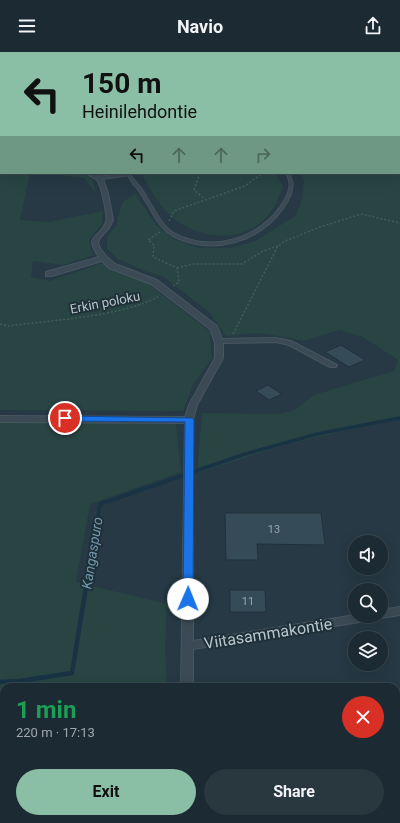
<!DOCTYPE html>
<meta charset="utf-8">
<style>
body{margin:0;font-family:Roboto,sans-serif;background:#29373f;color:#f1f3f6;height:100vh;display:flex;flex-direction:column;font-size:15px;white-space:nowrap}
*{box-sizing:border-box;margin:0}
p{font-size:13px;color:#a0a7ac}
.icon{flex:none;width:22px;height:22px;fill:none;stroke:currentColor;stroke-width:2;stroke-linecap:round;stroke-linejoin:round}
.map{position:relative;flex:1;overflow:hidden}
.side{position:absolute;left:0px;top:631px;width:400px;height:140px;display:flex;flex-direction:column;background:#1c2b33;border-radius:12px 12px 0 0;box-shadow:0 4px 16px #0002,0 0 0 1px #3a474e}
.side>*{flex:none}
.banner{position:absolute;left:0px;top:0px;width:400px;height:122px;box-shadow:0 4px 16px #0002,0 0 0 1px #3a474e;background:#8abfa5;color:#111;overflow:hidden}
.fabs{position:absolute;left:348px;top:483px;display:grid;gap:8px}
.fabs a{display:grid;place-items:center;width:40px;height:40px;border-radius:50%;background:#1c2b33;box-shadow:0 4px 16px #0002,0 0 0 1px #3a474e;font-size:20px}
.pin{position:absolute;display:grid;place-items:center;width:34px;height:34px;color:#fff;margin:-17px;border:2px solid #fff;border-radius:50%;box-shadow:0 1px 4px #0007}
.me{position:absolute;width:44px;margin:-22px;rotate:1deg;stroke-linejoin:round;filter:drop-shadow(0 0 3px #0008)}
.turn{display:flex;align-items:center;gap:14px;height:84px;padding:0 16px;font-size:18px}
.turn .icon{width:52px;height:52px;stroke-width:2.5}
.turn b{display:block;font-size:28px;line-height:34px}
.lanes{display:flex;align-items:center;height:38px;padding:0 16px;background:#0003;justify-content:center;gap:20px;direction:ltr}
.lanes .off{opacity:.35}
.round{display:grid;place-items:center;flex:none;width:42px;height:42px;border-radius:21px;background:#29373f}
.overview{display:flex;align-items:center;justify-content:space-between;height:68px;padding:0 16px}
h1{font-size:24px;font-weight:700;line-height:30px;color:#1e9e55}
.button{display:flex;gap:8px;margin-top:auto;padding:8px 16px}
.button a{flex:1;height:46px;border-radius:24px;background:#8abfa5;color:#111;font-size:16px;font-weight:700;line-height:46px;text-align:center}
.button a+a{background:#29373f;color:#f1f3f6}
header{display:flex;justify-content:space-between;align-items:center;height:52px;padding:0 16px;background:#1c2b33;font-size:18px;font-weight:700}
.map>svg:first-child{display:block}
.green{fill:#284543}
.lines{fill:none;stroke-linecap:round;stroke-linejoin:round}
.stream-far1{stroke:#183344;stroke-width:3.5}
.stream{stroke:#183344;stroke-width:4.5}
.building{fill:#354c58;stroke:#21313b}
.lane-far1-casing{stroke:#475660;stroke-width:4.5}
.lane-casing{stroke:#475660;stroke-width:5}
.street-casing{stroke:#475660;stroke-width:2}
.path{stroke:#425d59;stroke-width:1.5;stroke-dasharray:2 2;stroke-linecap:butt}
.lane-far1{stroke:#3b4a54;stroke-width:3}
.lane{stroke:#3b4a54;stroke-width:3.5}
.street{fill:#3b4a54;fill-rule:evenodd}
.route{fill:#1a73e8;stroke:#114b97}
.labels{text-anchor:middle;stroke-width:4;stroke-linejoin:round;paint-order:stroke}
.number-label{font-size:11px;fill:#96a6ae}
.street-label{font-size:13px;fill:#b8c5cd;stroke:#1f3039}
.water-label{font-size:14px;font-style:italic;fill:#7197ad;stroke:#1f3039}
.near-street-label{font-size:16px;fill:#b8c5cd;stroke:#1f3039}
</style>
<header><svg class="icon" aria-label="menu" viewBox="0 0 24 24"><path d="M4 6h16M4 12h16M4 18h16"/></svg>Navio<svg class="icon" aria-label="share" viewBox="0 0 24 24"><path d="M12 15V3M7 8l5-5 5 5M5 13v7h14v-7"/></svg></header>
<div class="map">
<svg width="400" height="771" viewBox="0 0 400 771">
<rect width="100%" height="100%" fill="#263944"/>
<g class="green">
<path d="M278 0H400V366L284 393 197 421 202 361 279 362 295 358 314 343 394 319 398 308 363 285 339 278 303 289 286 285 256 281 226 284 210 261 164 225 145 219 118 207 107 197V185L117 173 118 163 123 150 135 142 156 173 173 187 199 196H229L256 189 296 163 302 147 304 129 301 121H399V1H277Z"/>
<path d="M0 26 1 121H30L20 168 49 170 103 159 102 172 89 188 93 203 64 213 33 209 31 225 49 229 102 211 114 219 147 231 209 279 212 306 193 333 183 359 0 358Z"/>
<path d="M45 121H81L93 127 95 140 84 126Z"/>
<path d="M141 121H276L283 135C278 147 273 160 263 169 234 194 188 185 164 157 155 147 148 133 141 121Z"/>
<path d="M64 370 176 372 181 420 90 452 76 530 167 552 165 595 167 635H4V767H160L161 771H0V371Z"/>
</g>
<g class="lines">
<path class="stream-far1" d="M91 505 100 452 245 402 317 382 400 366"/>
<path class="stream" d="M0 630 20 629 72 621 91 504"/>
</g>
<g class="building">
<path d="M341 293 365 308 349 315 325 300Z"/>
<path d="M268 333 282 342 269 348 256 339Z"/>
<path d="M225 461H321L325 493 257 492 258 508H226Z"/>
<path d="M230 538H265L266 560H230Z"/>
</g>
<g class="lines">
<defs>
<g id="lane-far1">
<path d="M128 121 134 131"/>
<path d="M288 121 291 131"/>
<path d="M101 126 128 122"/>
</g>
<path id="lane" d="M134 130C138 135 143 141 146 147 155 161 161 177 176 184 214 202 259 188 282 155 287 148 292 139 291 130"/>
<g id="street">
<path d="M86 121H94L99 124 100 121H106L103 127 108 141 113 168 109 176 100 186 98 191 100 196 106 204 115 212 157 228 217 274 222 287 276 286 291 289 337 313 336 315H330L289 293 276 290 223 291V306L197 353 193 368V589L355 563V564H381V558L400 555V563L381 566 377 565 376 567 372 568 193 597V635H181L185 371 0 370V364L185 365 189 353 215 306V291L210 277 151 232 109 216 102 209 52 224H46V220L99 205C83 182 99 188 106 170 108 165 101 132 97 128 94 125 89 124 86 121Z"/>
<rect x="182" y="767" width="12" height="4"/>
</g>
</defs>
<use href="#lane-far1" class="lane-far1-casing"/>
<use href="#lane" class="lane-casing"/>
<use href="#street" class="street-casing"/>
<g class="path">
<path d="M285 0 288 1"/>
<path d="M323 1 326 0"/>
<path d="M200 121 194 138 205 147"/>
<path d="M169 169 174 159 245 134 263 121"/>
<path d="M160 180 148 188 154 193 153 205 177 216 179 230 173 234"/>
<path d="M177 216 193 212H242L263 199 278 194"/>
<path d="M0 272 8 274C52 268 119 265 158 245"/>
<path d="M233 282 278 194 285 189 320 175 361 162 400 171"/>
</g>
<use href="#lane-far1" class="lane-far1"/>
<use href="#lane" class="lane"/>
<use href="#street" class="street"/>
</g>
<path class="route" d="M62 364 192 366 194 368 193 547 192 550H184L183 547 185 370 65 369 62 368 60 366Z"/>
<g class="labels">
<g class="number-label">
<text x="274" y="481">13</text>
<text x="248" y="553">11</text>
</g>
<g class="street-label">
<text transform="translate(105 250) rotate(-11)" y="5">Erkin poloku</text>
</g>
<g class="water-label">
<text transform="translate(92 501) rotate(-81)" y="5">Kangaspuro</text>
</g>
<g class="near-street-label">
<text transform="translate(268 581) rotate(-9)" y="6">Viitasammakontie</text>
</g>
</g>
</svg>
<div class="fabs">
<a><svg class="icon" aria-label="sound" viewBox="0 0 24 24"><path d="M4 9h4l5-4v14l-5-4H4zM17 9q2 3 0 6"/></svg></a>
<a><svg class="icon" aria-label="search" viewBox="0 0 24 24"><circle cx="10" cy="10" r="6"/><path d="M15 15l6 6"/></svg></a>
<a><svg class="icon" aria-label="layers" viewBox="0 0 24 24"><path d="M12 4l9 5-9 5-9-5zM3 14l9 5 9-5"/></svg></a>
</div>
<div class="pin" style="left:65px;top:366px;background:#d93025"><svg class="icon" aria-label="arrive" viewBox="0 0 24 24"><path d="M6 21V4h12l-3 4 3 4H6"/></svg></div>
<svg class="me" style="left:188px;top:547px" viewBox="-20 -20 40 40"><circle r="19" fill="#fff"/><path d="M0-13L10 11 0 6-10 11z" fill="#1a73e8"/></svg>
<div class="banner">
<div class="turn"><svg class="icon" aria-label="left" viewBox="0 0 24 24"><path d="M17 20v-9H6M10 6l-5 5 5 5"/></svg><div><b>150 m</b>Heinilehdontie</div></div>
<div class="lanes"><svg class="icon" aria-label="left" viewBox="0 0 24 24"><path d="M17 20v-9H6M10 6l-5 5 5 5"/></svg><svg class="icon off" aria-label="ahead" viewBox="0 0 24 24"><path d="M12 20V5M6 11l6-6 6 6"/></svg><svg class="icon off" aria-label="ahead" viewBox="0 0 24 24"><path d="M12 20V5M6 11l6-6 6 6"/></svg><svg class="icon off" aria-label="right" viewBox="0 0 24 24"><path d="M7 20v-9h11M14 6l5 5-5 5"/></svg></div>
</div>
<section class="side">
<div class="overview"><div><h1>1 min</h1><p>220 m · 17:13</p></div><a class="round" style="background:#d93025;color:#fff"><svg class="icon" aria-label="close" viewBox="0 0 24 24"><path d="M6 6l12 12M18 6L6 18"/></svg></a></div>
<div class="button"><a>Exit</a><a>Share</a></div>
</section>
</div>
